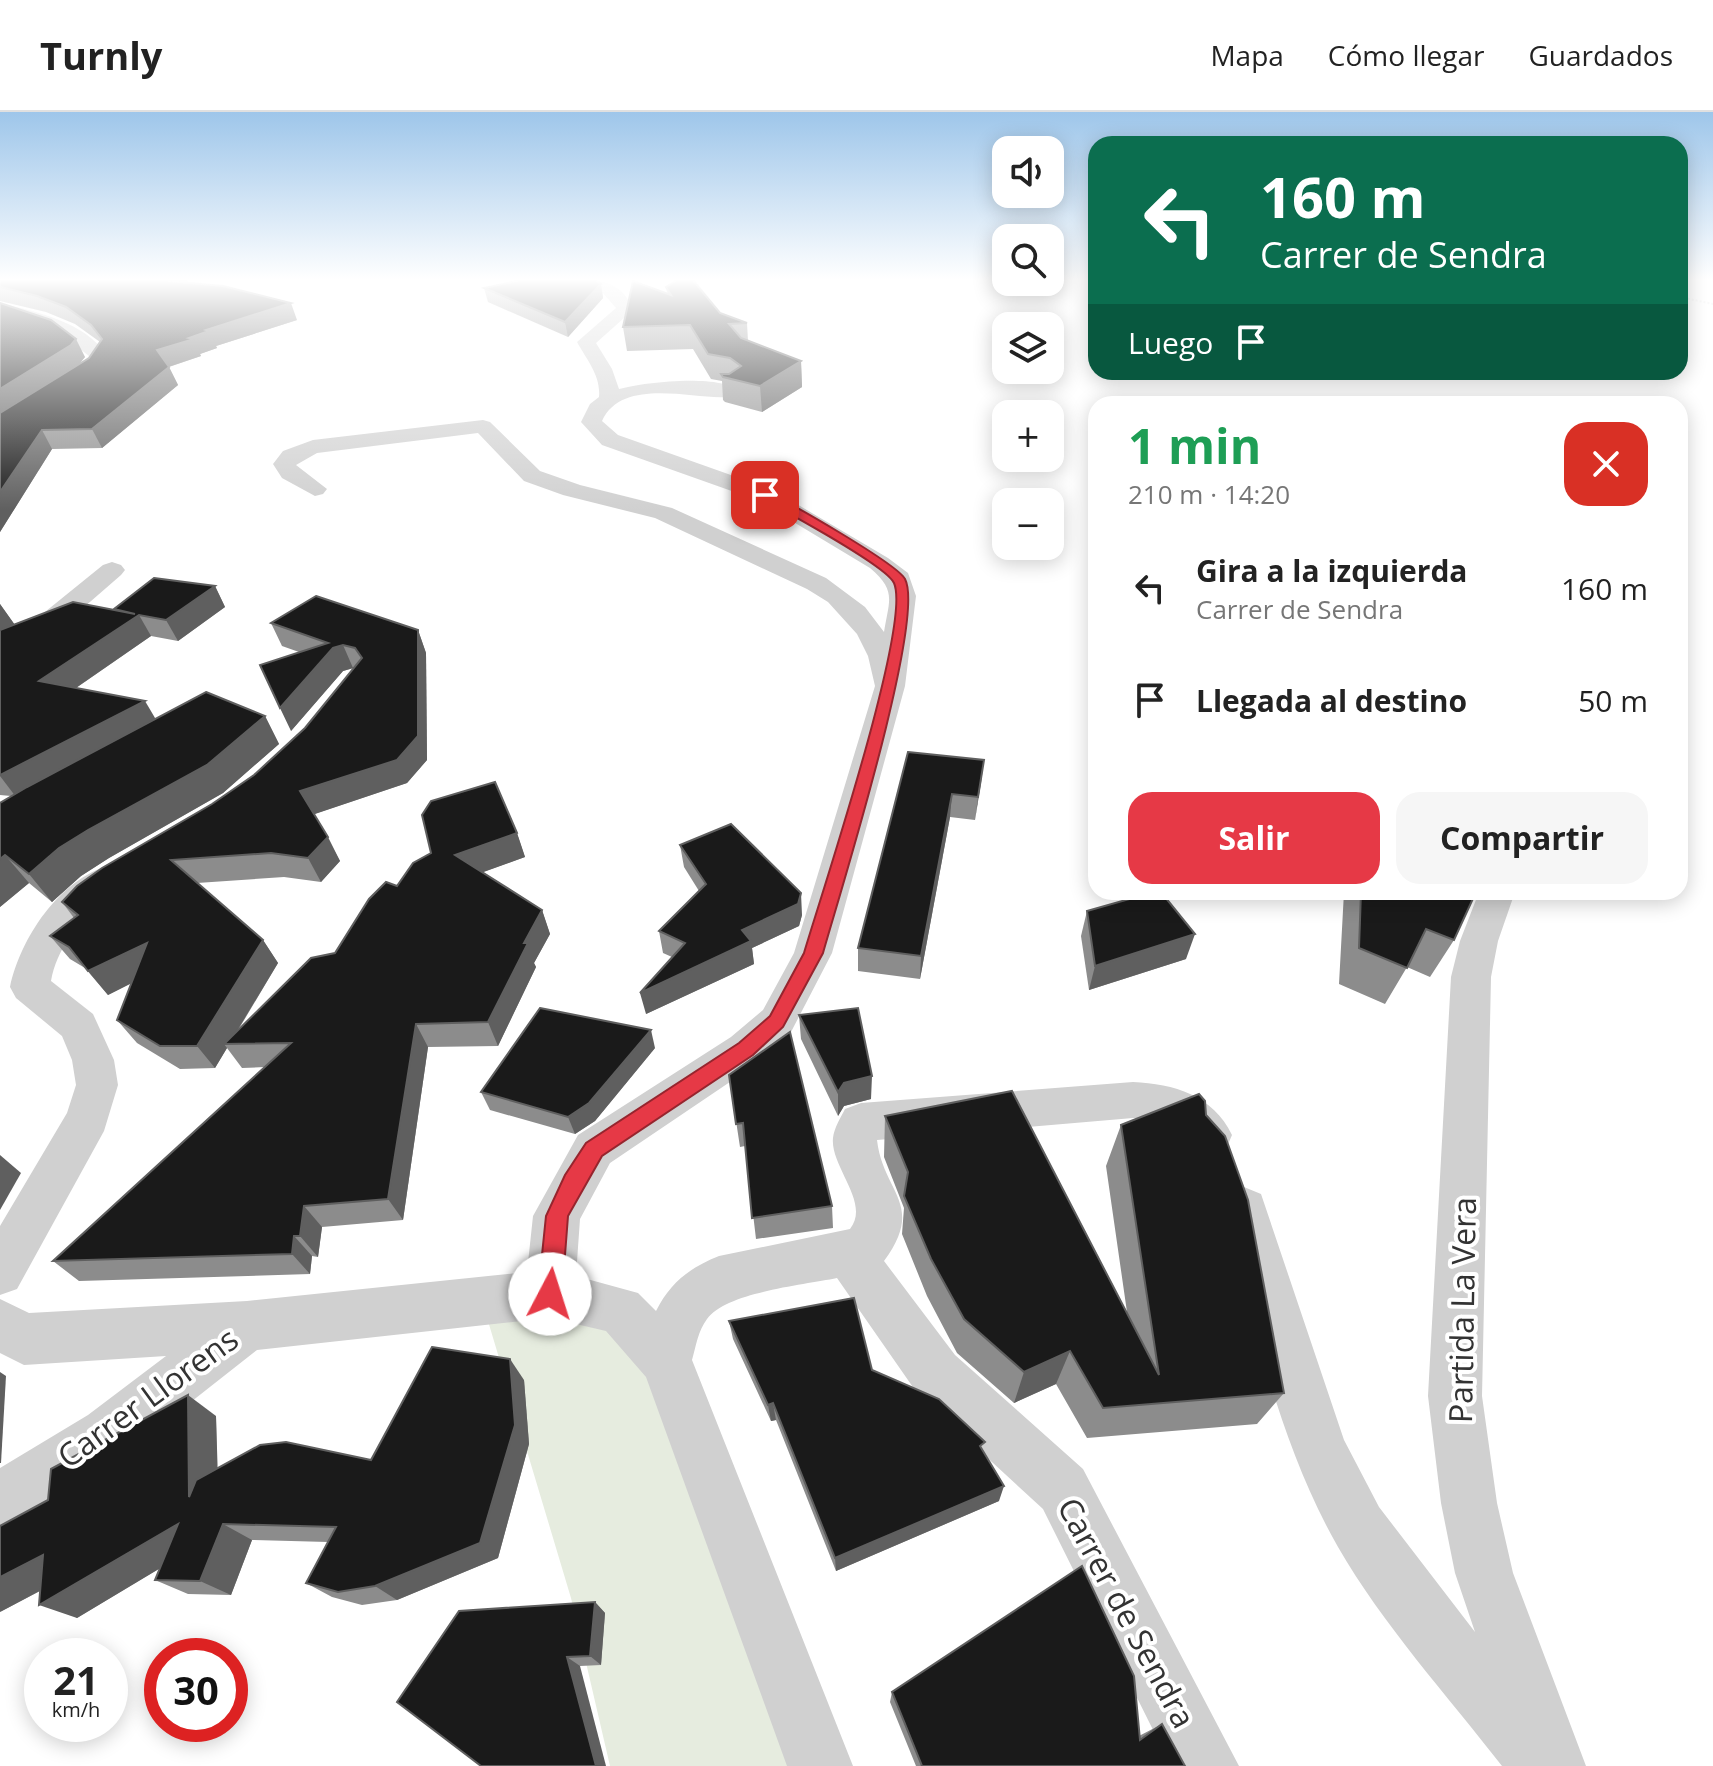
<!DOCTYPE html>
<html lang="es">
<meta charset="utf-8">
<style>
body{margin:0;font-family:"Open Sans",sans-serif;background:#f6f6f6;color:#222;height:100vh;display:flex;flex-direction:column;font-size:30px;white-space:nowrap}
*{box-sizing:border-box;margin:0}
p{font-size:26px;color:#767676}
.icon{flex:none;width:44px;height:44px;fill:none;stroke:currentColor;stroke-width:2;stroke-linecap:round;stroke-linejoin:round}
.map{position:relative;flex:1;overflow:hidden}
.drawer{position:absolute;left:1088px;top:284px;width:600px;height:504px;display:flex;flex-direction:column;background:#fff;border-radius:24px;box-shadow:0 4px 20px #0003}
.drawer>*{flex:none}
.top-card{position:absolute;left:1088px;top:24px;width:600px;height:244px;border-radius:24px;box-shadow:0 4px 20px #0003;background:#0b6e4f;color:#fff;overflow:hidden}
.controls{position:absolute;left:992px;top:24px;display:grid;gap:16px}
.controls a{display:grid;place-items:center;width:72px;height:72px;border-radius:16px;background:#fff;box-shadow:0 4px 20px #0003;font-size:40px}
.speed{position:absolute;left:24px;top:1526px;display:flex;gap:16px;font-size:40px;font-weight:700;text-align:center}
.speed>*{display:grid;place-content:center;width:104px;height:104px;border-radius:50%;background:#fff;box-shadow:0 4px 20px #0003;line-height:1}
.speed small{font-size:20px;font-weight:400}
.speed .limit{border:12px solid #d22;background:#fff;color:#111}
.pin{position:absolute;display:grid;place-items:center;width:68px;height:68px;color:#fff;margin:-34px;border-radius:16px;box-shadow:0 4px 12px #0006}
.me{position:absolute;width:88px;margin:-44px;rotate:5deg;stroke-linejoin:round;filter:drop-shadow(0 0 6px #0008)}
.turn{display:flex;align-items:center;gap:28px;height:168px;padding:0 40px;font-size:36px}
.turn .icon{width:104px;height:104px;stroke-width:2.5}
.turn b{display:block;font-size:56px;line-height:68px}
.then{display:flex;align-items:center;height:76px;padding:0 40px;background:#0003;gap:16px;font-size:30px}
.round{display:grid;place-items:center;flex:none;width:84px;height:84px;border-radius:24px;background:#f6f6f6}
.head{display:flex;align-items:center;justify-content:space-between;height:136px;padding:0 40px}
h1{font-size:48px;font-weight:700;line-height:60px;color:#1e9e55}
.primary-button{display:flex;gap:16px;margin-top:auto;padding:16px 40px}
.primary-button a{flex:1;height:92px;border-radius:24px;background:#e63946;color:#fff;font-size:32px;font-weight:700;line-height:92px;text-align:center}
.primary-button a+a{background:#f6f6f6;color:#222}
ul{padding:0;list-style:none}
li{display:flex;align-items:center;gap:24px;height:112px;padding:0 40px}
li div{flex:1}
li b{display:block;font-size:30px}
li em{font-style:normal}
header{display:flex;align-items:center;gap:48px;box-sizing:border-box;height:112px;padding:0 40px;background:#fff;border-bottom:2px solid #e0e0e0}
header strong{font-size:38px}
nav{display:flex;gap:44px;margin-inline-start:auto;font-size:28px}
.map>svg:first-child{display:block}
.green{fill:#e6ecdf}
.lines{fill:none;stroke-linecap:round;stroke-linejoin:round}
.path{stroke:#cdcdcd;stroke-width:2;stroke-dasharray:2 2;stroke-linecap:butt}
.street{fill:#d0d0d0;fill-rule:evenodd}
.wall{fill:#8c8c8c}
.shaded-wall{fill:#5f5f5f}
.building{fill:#1a1a1a;stroke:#5f5f5f;stroke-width:2}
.route{fill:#e63946;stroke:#96252e;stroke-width:2}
.labels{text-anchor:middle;stroke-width:8;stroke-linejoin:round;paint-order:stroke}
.near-street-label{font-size:32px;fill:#333;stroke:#fff}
</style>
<header>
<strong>Turnly</strong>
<nav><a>Mapa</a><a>Cómo llegar</a><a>Guardados</a></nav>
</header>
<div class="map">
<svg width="1713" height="1654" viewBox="0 0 1713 1654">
<rect width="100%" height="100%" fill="#fff"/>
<path class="green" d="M482 1189 620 1198 820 1654H610L571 1486Z"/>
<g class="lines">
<path class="path" d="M1680 185 1713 192"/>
<g class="street">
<path d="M578 167C605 167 621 172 634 197L596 231 612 257 619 277C643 270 723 261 740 280 723 299 626 256 602 309L618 323 773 378 888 446 908 461 916 484 905 574 832 841 791 920 761 949 610 1051 580 1107 576 1164 638 1181 656 1199C670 1171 689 1156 719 1144L850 1117C871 1091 830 1055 833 1026 834 1016 841 1005 845 997L861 991 1133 970C1174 972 1213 983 1232 1023L1226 1037C1192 1049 1195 1028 1172 1014 1160 1007 1146 1007 1133 1006L877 1028C883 1081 926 1092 884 1149L955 1243 1083 1357 1239 1654H1171L1043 1397 917 1281 837 1166C804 1173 726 1180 707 1207 698 1219 696 1234 692 1248L853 1654H787L646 1265 606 1219 550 1206 257 1238 126 1341 20 1408 0 1416V1356L88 1303 166 1244 24 1253 0 1241V1187L29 1201 247 1189 527 1160 533 1104 578 1023 731 925 763 898 794 841 875 574 868 544 857 522 828 490 807 477 655 406 563 383 524 369 478 321 317 341 296 353 327 377 323 382 315 384 282 366 273 352 283 339 313 328 483 308 490 310 540 359 580 373 672 396 826 466 865 495 884 520C889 488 897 479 870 456L757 388 602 333 581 310 590 292 599 285C601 264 587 248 577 230L616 196 603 181Z"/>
<path d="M0 191C40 201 83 209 108 244L96 261 7 319 0 321V306L82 253 89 244 61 222 0 201Z"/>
<path d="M112 450 121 453 125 458 121 463 60 516 0 544V524L40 504 103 453Z"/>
<path d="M110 753 123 757 128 766C121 777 111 783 101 792 76 813 57 837 51 869L93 902 114 948 118 973 104 1019 17 1177 0 1183V1114L67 1001 76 973 72 948 62 924 16 886 10 875C21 825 59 768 110 753Z"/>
<path d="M1479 780H1515L1498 829 1491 865 1482 1284 1497 1391 1513 1461 1586 1654H1502C1447 1583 1383 1513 1338 1435 1279 1332 1254 1210 1221 1097L1227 1082 1244 1075 1261 1082 1344 1328 1379 1395 1475 1520 1455 1461 1441 1391 1428 1284 1451 865 1460 829Z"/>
</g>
</g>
<g class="wall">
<path d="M0 167H186L188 171 297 208 216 234 217 236 200 242 201 244 169 255 178 273 102 336 52 337 0 420V191L85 245 80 251 89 246 100 230 75 212 46 200 0 189Z"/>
<path d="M601 172 603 186 568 225 488 190 484 176Z"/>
<path d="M666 175 720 201 747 211 748 229 801 249 802 275 762 300 725 290 723 288 722 269 711 267 693 237 627 239 623 215 667 181Z"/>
<path d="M215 474 225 495 178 529 151 524 76 576 156 607 265 604 279 632 223 681 109 746 81 764 52 790 29 771 0 795 11 684 0 683V492L14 512 114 498Z"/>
<path d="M271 511 418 518 426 541 427 648 407 671 314 702 340 749 321 770 284 765 197 771 263 828 278 851 237 920 335 841 397 774 517 721 525 745 483 760 542 798 550 822 534 851 536 855 498 934 428 935 403 1108 322 1115 318 1145 312 1144 310 1162 79 1169 53 1149 265 955 242 956 227 936 215 956 180 957 137 931 117 908 132 871 108 883 85 856 70 847 50 824 74 806 62 790 212 692 254 663 305 616 354 556 343 559 291 619 299 540 282 534Z"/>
<path d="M908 640 984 648 975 708 950 705 920 867 858 859V836Z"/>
<path d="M680 733 802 803 799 814 752 836 754 852 646 902 672 845 663 841 659 819 699 779 684 755Z"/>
<path d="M1344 780H1476L1454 828 1430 865 1407 855 1385 892 1339 872Z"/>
<path d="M1087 799 1186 847 1089 878 1081 824Z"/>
<path d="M799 903 871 987 844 994 838 1004 801 927Z"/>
<path d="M655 936 595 1009 575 1022 490 998 481 980Z"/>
<path d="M729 963 832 1094 833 1116 756 1127 745 1034 740 1035Z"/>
<path d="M1206 1003 1284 1281 1257 1312 1087 1326 1056 1272 1014 1291 957 1241 927 1184 902 1122 904 1096 884 1045 885 1004 1127 1200 1106 1054 1121 1013Z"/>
<path d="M729 1209 872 1258 982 1337 999 1389 836 1459 776 1308 771 1309 733 1227Z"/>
<path d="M524 1268 529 1332 498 1446 397 1488 362 1493 332 1485 306 1471 328 1430 252 1428 231 1483 188 1482 155 1468 160 1456 77 1506 40 1479 0 1500 216 1304 217 1356 371 1348Z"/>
<path d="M595 1490 605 1501 601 1553 580 1554 481 1654Z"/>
<path d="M892 1580 1139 1624 1162 1612 1185 1654H916L890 1590Z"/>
</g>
<g class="shaded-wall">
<path d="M173 167H186L190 177 169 169Z"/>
<path d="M601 172 603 186 568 225 565 210Z"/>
<path d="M291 191 297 208 216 234 217 236 200 242 201 244 165 256 157 238 206 218Z"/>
<path d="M76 227 85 245 80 251 0 302V277Z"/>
<path d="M801 249 802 275 762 300 760 274Z"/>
<path d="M169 255 178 273 102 336 92 317Z"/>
<path d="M42 318 52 337 0 420V380Z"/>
<path d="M215 474 225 495 178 529 166 508Z"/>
<path d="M0 492 15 513 0 522Z"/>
<path d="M139 503 151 524 54 591 39 569Z"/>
<path d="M418 518 426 541 427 648 407 671 312 703 300 679Z"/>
<path d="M343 533 353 556 343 559 291 619 280 596 333 536Z"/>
<path d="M145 589 158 611 16 685 0 664V663Z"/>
<path d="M265 604 279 632 223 681 109 746 81 764 52 790 29 762 59 736Z"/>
<path d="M984 648 981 671 975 708 978 685Z"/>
<path d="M952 682 950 705 920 867 921 844Z"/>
<path d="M517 721 525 745 464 767 455 743Z"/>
<path d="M328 725 340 749 321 770 308 746Z"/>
<path d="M5 743 29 771 0 795V747Z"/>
<path d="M801 781 802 803 799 814 752 836 754 852 646 902 640 881Z"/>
<path d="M542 798 550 822 534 851 536 855 498 934 488 910 524 831Z"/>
<path d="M1195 822 1186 847 1089 878 1095 854Z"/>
<path d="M263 828 278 851 229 932H224L227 936 215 956 197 934Z"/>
<path d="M147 831 165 854 108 883 88 859Z"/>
<path d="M416 912 428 935 403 1108 388 1087Z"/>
<path d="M651 918 655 936 595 1009 575 1022 568 1005Z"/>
<path d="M872 964 871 987 844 994 838 1004V980L844 971Z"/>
<path d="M0 1043 21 1061 0 1098Z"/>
<path d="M304 1094 322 1115 318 1145 300 1124Z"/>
<path d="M294 1124 312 1144 310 1162 292 1142Z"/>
<path d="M1070 1239 1056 1272 1014 1291 1024 1260Z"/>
<path d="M510 1247 524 1268 529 1332 498 1446 397 1488 375 1474Z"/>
<path d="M0 1260 6 1264 1 1351H0Z"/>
<path d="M188 1283 216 1304 219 1402 189 1385Z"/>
<path d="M773 1291 776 1308 771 1309 768 1293Z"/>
<path d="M1004 1374 999 1389 836 1459 835 1446Z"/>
<path d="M178 1412 209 1427 77 1506 39 1493Z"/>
<path d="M223 1412 252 1428 231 1483 200 1469Z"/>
<path d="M43 1443 81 1457 0 1500V1465Z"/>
<path d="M595 1490 605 1501 601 1553 590 1544Z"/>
<path d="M567 1545 580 1554 606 1654H596Z"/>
</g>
<g class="building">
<path d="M0 167H173L169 169 223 174 291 191 206 218 209 219 189 226 194 227 157 238 169 255 92 317 42 318 0 380V301L89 246 102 227 91 213 66 195 37 184 0 175Z"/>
<path d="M526 167H593L601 172 565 210 484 176Z"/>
<path d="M679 167H692L720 201 747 211 729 212 741 226 801 249 760 274 723 265 721 262H729L741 254 730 246 708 242 690 213 623 215 633 169 671 183 666 175Z"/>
<path d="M0 191 51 208 76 227 71 233 0 277Z"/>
<path d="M154 466 215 474 166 508 139 503 39 569 145 589 0 663V518L73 490 135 502 114 497Z"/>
<path d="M316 484 418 518V624L397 648 300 679 328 725 308 746 271 741 171 748 263 828 197 934H160L117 908 147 831 88 859 69 835 50 824 78 803 62 790 77 774 102 756 212 692 254 663 305 616 362 546 355 536 343 533 333 536 280 596 260 553 328 531 271 511Z"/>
<path d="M206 580 265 604 207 653 88 718 59 736 29 762 5 743 0 747V691L27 675Z"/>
<path d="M908 640 984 648 978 685 952 682 921 844 858 836Z"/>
<path d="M495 670 517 721 455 743 542 798 524 831H528L488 910 416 912 388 1087 304 1094 300 1124H294L292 1142 53 1149 291 931 224 932 311 846 335 841 369 787 386 770 397 774 413 751 431 741 422 703 431 689Z"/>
<path d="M731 712 801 781 798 792 742 818 751 829 640 881 685 831 659 819 706 772 680 733Z"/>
<path d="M1154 780H1161L1195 822 1095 854 1087 799Z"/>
<path d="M1361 780H1476L1454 828 1426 817 1407 856 1359 836Z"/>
<path d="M540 896 651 918 589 991 568 1005 481 980Z"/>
<path d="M858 896 872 964 844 971 838 980 799 903Z"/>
<path d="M790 920 832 1094 752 1106 743 1011 736 1012 729 963Z"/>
<path d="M1012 979 1159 1263 1121 1013 1199 982 1205 989 1206 1003 1225 1024 1248 1088 1284 1281 1103 1296 1070 1239 1024 1260 964 1207 931 1147 904 1084 908 1060 885 1004Z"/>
<path d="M854 1186 872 1258 939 1287 985 1330 980 1334 1004 1374 835 1446 773 1291 768 1293 729 1209Z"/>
<path d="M432 1235 510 1247 515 1313 480 1431 375 1474 338 1480 306 1471 336 1415 223 1412 200 1469 155 1468 178 1412 39 1493 43 1443 0 1465V1414L48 1388 51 1357 188 1283 189 1385 196 1368 260 1333 286 1330 371 1348Z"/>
<path d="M1082 1454 1134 1564 1140 1628 1162 1612 1185 1654H922L892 1580Z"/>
<path d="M595 1490 590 1544 567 1545 596 1654H481L397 1590 459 1499Z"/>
</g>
<linearGradient id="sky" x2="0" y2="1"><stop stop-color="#9ec6ea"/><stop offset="0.42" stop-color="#fff"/><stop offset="1" stop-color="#fff" stop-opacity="0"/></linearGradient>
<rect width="1713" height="399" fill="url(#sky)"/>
<path class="route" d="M765 380C785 387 897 452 905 467 926 507 839 784 823 841L783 915 753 943 602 1044 568 1104 562 1182 558 1190 550 1194 542 1190 538 1182 546 1104 565 1063 586 1031 739 931 770 904 804 841C821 783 912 512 894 471 886 453 784 399 761 386L760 383Z"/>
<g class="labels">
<g class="near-street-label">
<text transform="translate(1463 1198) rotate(-89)" y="11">Partida La Vera</text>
<text transform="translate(148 1286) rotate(-36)" y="11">Carrer Llorens</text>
<text transform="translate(1126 1501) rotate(62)" y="11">Carrer de Sendra</text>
</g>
</g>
</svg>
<div class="controls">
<a><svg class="icon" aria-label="sound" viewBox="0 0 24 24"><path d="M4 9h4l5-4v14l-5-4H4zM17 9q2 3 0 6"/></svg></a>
<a><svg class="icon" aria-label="search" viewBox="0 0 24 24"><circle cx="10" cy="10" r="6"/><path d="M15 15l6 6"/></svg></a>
<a><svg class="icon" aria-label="layers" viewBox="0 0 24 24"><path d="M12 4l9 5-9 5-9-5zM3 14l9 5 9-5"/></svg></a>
<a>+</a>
<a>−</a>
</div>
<div class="speed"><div>21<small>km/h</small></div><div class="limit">30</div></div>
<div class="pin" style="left:765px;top:383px;background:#d93025"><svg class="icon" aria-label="arrive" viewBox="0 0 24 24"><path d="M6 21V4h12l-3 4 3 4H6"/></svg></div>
<svg class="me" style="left:550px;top:1182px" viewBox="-20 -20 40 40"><circle r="19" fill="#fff"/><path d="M0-13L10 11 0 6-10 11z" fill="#e63946"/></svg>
<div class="top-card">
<div class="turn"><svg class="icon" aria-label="left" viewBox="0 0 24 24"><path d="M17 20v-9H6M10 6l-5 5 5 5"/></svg><div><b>160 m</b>Carrer de Sendra</div></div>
<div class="then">Luego<svg class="icon" aria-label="arrive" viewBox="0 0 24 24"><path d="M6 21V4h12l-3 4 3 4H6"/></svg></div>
</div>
<section class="drawer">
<div class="head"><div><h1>1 min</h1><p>210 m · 14:20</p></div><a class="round" style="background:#d93025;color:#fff"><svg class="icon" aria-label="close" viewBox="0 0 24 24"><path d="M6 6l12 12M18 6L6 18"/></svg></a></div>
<ul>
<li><svg class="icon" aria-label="left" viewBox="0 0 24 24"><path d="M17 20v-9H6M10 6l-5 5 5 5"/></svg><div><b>Gira a la izquierda</b><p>Carrer de Sendra</p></div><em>160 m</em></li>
<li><svg class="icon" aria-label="arrive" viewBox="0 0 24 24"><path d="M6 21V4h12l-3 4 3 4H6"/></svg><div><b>Llegada al destino</b></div><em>50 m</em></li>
</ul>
<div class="primary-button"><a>Salir</a><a>Compartir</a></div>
</section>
</div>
